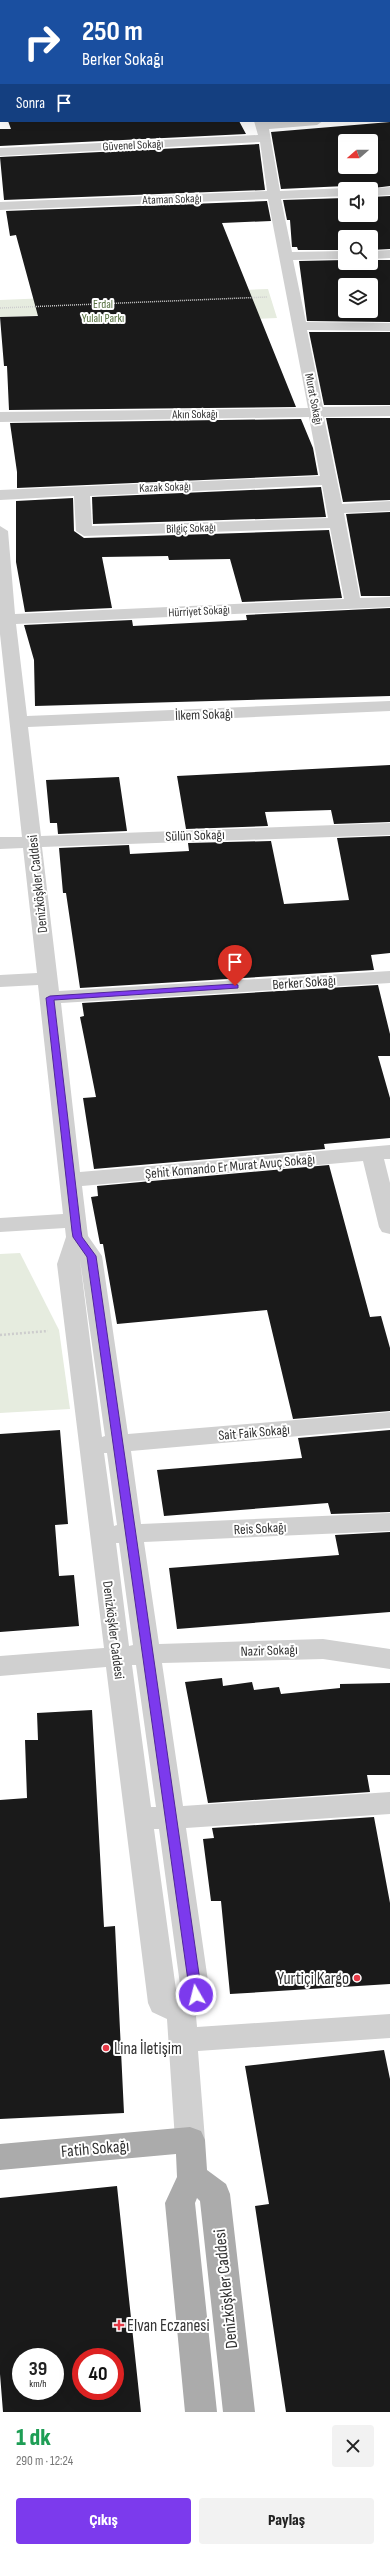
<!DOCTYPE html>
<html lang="tr">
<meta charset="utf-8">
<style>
body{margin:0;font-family:"Sofia Sans Condensed",sans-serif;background:#f2f2f2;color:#222;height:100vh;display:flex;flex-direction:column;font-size:15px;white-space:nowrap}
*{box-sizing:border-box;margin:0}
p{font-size:13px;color:#767676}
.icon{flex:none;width:22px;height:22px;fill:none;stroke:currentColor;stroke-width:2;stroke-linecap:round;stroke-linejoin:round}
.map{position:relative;height:2412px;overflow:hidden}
.details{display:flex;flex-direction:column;background:#fff;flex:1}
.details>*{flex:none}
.top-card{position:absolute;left:0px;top:0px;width:390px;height:122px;box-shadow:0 4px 16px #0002;background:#1a4fa0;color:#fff;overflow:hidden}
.needle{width:26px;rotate:250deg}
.buttons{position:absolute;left:338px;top:134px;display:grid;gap:8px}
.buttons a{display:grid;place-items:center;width:40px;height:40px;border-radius:4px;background:#fff;box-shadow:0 4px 16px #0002;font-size:20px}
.speed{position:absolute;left:12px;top:2348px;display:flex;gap:8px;font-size:20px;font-weight:700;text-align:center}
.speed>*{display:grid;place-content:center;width:52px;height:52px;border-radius:50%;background:#fff;box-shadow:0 4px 16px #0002;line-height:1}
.speed small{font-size:10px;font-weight:400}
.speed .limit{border:6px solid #d22;background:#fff;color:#111}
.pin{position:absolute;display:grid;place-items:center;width:34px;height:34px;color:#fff;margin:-41px -17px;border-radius:50% 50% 50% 0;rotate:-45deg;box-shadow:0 0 4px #0007}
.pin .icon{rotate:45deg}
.me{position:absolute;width:44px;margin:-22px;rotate:352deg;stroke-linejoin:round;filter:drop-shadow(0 0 3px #0008)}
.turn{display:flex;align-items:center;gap:14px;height:84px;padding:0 16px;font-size:18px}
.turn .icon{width:52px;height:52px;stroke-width:2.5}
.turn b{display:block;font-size:28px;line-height:34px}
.then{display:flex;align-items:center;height:38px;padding:0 16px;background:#0003;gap:8px;font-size:15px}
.round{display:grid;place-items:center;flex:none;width:42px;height:42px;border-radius:4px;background:#f2f2f2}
.overview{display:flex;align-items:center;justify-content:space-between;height:68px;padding:0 16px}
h1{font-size:24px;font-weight:800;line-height:30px;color:#1e9e55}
.primary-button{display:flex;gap:8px;margin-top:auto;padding:8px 16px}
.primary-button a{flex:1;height:46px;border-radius:4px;background:#7c3aed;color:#fff;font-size:16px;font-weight:800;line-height:46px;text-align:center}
.primary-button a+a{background:#f2f2f2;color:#222}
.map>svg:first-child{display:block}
.green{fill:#e6ecdf}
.building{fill:#1a1a1a;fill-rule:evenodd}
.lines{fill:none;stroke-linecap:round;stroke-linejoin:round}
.path-far1{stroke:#cdcdcd;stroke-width:1.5;stroke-dasharray:1 1;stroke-linecap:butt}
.path{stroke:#cdcdcd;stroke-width:2.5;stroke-dasharray:2 2;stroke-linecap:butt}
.minor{fill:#d0d0d0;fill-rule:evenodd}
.major{fill:#ababab;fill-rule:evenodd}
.route{fill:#7c3aed;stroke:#51269a}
.poi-dot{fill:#e63946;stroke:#fff;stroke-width:1.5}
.labels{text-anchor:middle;stroke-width:4;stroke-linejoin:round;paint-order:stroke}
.far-street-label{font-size:12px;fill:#333;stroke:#fff}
.far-park-label{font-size:12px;fill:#56703f;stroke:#fff}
.street-label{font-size:14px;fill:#333;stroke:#fff}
.near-poi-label{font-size:17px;fill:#333;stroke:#fff;text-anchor:start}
.near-street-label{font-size:17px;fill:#333;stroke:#fff}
</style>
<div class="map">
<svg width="390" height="2412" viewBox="0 0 390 2412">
<rect width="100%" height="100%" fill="#fff"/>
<g class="green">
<path d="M268 289 277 318 79 326 77 314 0 317V300Z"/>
<path d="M20 1253 59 1330 70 1409 0 1413V1254Z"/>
</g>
<g class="building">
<path d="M8 121H239L246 134 0 146V129H11Z"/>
<path d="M390 122V186L366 189H350L345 186 281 189 271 132ZM345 141H371V167H345Z"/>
<path d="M259 144 265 190 4 200 0 157Z"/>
<path d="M390 196V249L371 250V237H345V250H298L297 247H292L290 220H287L283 200 345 198V215H371V197Z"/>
<path d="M267 201 271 221 222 223 296 407 9 410 7 366H4L0 317 38 316 16 235 10 236 6 211Z"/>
<path d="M345 260V263H371V260H390V322L307 321 299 261ZM345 285H371V311H345Z"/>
<path d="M309 332H390V405H324Z"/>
<path d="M326 418H390V500L343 502Z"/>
<path d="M301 419 313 448 318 475 17 488V472L10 423Z"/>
<path d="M321 487 326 517 93 524 92 497Z"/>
<path d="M73 498 74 531 84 538 329 530 342 598 242 602 230 559 169 560 168 556 102 557 112 608 25 612 16 562V501Z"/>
<path d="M390 512V596H361L346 514Z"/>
<path d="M390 608V696L35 706 34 660 24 625 132 620 133 626 247 620 246 615Z"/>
<path d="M390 765V822L334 824 331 810 265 812 268 826 186 829 177 776Z"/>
<path d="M119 777 127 831 58 834 57 823H50L46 780Z"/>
<path d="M390 836V953L371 955 374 970 80 988 66 893H63L59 848 129 845 130 854 189 851 188 843 271 841 284 904 349 900 337 838Z"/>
<path d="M378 985 390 1034V1056H378L390 1098V1138L324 1144 325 1149 94 1169 83 1098 96 1097 80 1017 84 1016 82 1003Z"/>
<path d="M329 1165 370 1317 381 1316 390 1348V1411L293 1419 267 1310 117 1324 103 1244H100L91 1197 98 1196 97 1186Z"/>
<path d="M60 1430 68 1524 55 1525 59 1576 74 1575 79 1626 0 1632V1434Z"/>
<path d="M390 1430V1512L331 1514 328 1503 164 1516 157 1470 302 1458 298 1438Z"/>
<path d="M390 1532V1612L177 1629 169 1568 339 1555 335 1535Z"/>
<path d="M222 1678 223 1686 252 1682 254 1690 279 1687 281 1694 340 1688V1684L390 1683V1775H367L370 1792 208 1803 185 1682Z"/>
<path d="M92 1710 104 1927 115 1926 124 2113 0 2119V1800L27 1798 25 1740H38L37 1713Z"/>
<path d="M374 1817 390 1903V1984L230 1994 221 1901H211L203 1839 214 1838 212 1828Z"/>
<path d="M384 2050 390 2079V2412H286L255 2206 269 2204 245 2066Z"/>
<path d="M117 2186 141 2412H3L0 2374V2198ZM21 2357H55V2391H21ZM81 2357H115V2391H81Z"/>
</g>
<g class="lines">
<path class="path-far1" d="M0 308 267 297"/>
<path class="path" d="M0 1335 48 1331"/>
<g class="minor">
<path d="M20 0H32L19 1Z"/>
<path d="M263 0H276L277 1H264Z"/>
<rect x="389" y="16" width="1" height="8"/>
<path d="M1 18V26L0 27V19Z"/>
<rect x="0" y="53" width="1" height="8"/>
<path d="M390 73V81L389 82V74Z"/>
<rect x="0" y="102" width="1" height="8"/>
<rect x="389" y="111" width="1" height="8"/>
<path d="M254 121H323L317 125 269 129 280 191 345 188 349 189H345V196L281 199 292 252 345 251V259L293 260 306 322 390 323V331L307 330 323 407 390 406V416L324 417 342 504 390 501V511L344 513 360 598 390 597V607L16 624 27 716 390 701V711L28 727 41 836 390 823V835L42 847 59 991 390 971V983L61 1003 80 1172 390 1145V1159H384L390 1183V1234L382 1232 379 1227 363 1161 82 1186 88 1236 102 1256 128 1434 390 1412V1428L131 1451 141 1524 390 1513V1531L144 1542 159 1644 323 1639 390 1649V1669L323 1659 162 1663 183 1806 390 1792V1814L186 1828 210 1995 196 2016 197 2027 390 2014V2038L198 2051 205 2140 201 2149 190 2153 179 2149 175 2140 167 2019 152 2012 148 2003 106 1667 0 1676V1656L104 1648 57 1264 66 1237 65 1228 0 1232V1218L63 1214 38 985 0 987V975L37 973 23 848 0 849V837H22L0 634V526L8 531 15 614 344 599 330 528 84 536 76 531 74 496 0 500V490L320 476 309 417 0 422V412L308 408 268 199 0 210V202L267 191 260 142 0 156V148L258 135ZM322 485 328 518 92 526 90 496ZM80 1260 105 1436 102 1437ZM104 1453H107L117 1525 114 1526ZM116 1543H119L133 1645 129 1646ZM132 1665H136L156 1807H151ZM154 1829H159L181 1992 177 1997Z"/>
<path d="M390 187V195L371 196V189H367Z"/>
<path d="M390 250V258L371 259V251Z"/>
</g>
<path class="major" d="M190 2127 201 2131 205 2140 207 2170 226 2184 230 2194 255 2412H223L200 2201 197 2198 195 2203 217 2412H185L165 2203 177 2177 176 2154 0 2170V2144Z"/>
</g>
<path class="route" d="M235 984 238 985V988L54 1000 81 1231 82 1237 96 1256 202 1995 196 2000 190 1995 87 1257 73 1237 72 1231 46 998 50 996Z"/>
<g class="poi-dot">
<circle cx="357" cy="1978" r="4"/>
<circle cx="106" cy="2048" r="4"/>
<path d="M117 2319h4v4h4v4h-4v4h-4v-4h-4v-4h4z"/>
</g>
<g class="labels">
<g class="far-street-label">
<text transform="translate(133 145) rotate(-3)" y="4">Güvenel Sokağı</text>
<text transform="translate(172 199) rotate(-2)" y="4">Ataman Sokağı</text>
<text transform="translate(314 399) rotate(79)" y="4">Murat Sokağı</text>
<text transform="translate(195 414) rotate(-1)" y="4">Akın Sokağı</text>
<text transform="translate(165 487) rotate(-2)" y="4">Kazak Sokağı</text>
<text transform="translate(191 528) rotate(-2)" y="4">Bilgiç Sokağı</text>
<text transform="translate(199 611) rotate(-3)" y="4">Hürriyet Sokağı</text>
</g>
<g class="far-park-label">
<text x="103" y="308">Erdal<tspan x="103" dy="14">Yulalı Parkı</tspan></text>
</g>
<g class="street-label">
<text transform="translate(204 714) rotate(-2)" y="5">İlkem Sokağı</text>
<text transform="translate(195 835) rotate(-2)" y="5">Sülün Sokağı</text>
<text transform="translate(37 884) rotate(-96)" y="5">Denizköşkler Caddesi</text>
<text transform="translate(304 982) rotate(-4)" y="5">Berker Sokağı</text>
<text transform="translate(230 1166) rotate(-5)" y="5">Şehit Komando Er Murat Avuç Sokağı</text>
<text transform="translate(254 1432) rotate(-5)" y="5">Sait Faik Sokağı</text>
<text transform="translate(260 1528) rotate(-3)" y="5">Reis Sokağı</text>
<text transform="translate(114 1630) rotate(83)" y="5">Denizköşkler Caddesi</text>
<text transform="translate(269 1650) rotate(-2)" y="5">Nazir Sokağı</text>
</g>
<g class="near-poi-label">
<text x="349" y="1984" text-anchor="end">Yurtiçi Kargo</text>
<text x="114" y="2054">Lina İletişim</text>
<text x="127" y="2331">Elvan Eczanesi</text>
</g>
<g class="near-street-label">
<text transform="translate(95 2148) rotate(-5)" y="6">Fatih Sokağı</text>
<text transform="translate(225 2289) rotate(-96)" y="6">Denizköşkler Caddesi</text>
</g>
</g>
</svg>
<div class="buttons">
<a><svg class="needle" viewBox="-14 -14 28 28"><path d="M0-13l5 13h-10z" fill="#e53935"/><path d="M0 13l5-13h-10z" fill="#767676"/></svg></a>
<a><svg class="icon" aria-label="sound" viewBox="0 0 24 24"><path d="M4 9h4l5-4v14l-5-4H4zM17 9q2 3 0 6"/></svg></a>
<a><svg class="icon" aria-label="search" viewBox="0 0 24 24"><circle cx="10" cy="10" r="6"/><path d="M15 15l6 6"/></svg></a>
<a><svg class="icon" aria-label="layers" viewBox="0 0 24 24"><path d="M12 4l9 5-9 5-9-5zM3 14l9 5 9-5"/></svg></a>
</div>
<div class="speed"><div>39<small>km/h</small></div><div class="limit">40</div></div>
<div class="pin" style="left:235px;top:986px;background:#d93025"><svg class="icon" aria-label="arrive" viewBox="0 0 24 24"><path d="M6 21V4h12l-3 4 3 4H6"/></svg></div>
<svg class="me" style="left:196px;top:1995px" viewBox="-20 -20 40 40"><circle r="17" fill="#7c3aed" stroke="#fff" stroke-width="3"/><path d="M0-11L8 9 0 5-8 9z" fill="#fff"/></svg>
<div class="top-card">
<div class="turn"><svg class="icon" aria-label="right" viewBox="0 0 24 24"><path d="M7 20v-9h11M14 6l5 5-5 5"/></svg><div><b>250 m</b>Berker Sokağı</div></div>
<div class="then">Sonra<svg class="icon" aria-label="arrive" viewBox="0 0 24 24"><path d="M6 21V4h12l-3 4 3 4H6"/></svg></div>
</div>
</div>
<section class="details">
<div class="overview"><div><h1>1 dk</h1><p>290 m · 12:24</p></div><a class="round"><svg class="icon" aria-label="close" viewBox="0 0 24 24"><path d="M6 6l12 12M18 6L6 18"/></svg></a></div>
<div class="primary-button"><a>Çıkış</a><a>Paylaş</a></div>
</section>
